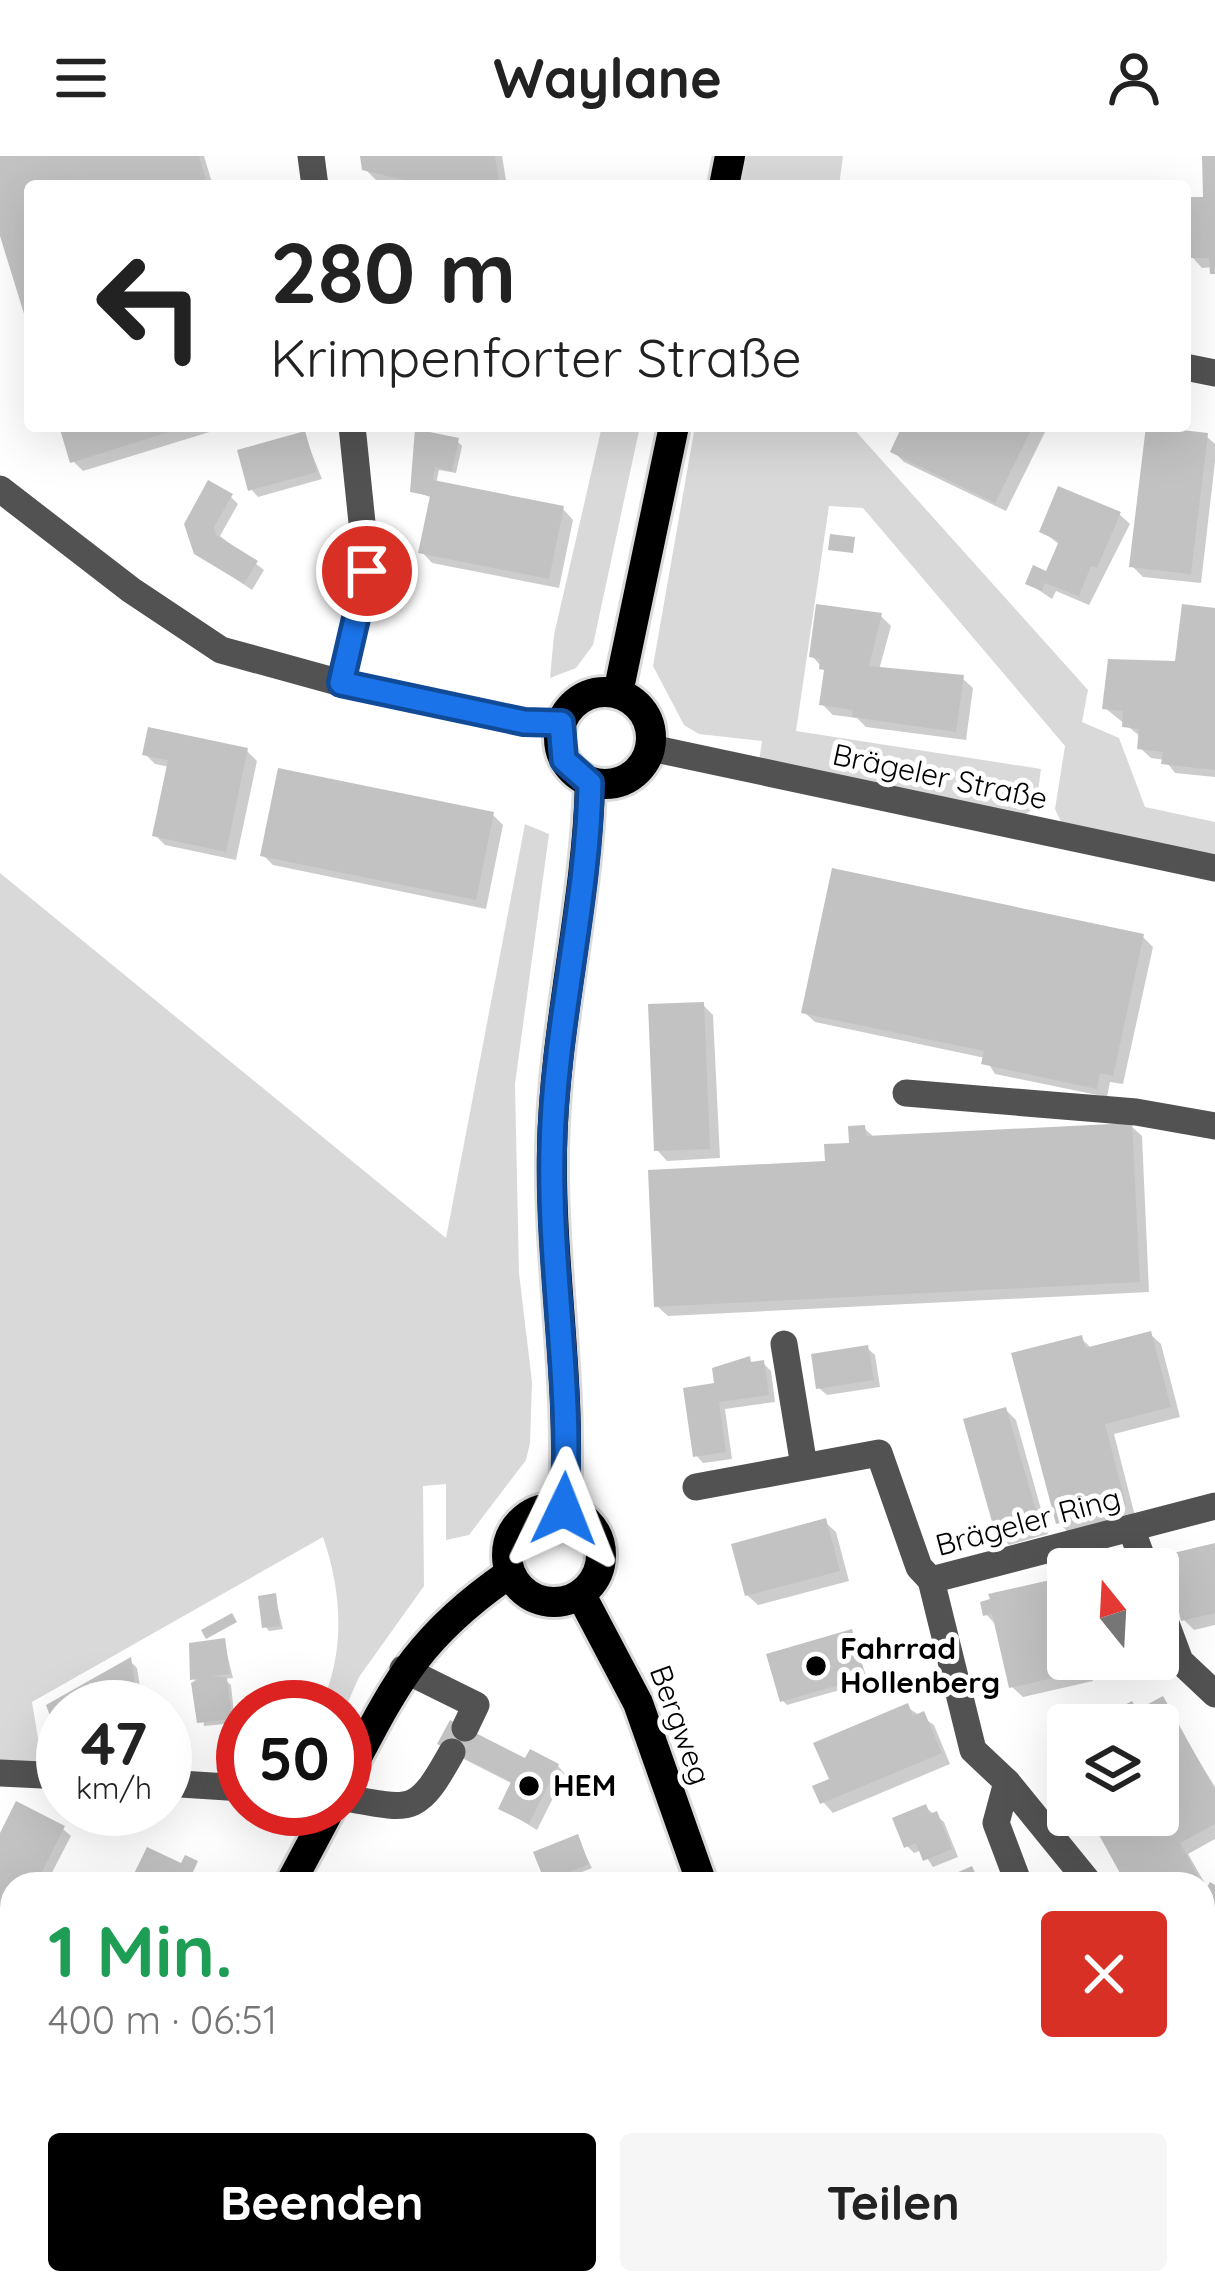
<!DOCTYPE html>
<html lang="de">
<meta charset="utf-8">
<style>
body{margin:0;font-family:Quicksand,sans-serif;background:#f6f6f6;color:#222;height:100vh;display:flex;flex-direction:column;font-size:45px;white-space:nowrap}
*{box-sizing:border-box;margin:0}
p{font-size:39px;color:#767676}
.icon{flex:none;width:66px;height:66px;fill:none;stroke:currentColor;stroke-width:2;stroke-linecap:round;stroke-linejoin:round}
.map{position:relative;flex:1;overflow:hidden}
.drawer{position:absolute;left:0px;top:1716px;width:1215px;height:423px;display:flex;flex-direction:column;background:#fff;border-radius:36px 36px 0 0;box-shadow:0 12px 48px #0002}
.drawer>*{flex:none}
.guide{position:absolute;left:24px;top:24px;width:1167px;height:252px;border-radius:12px;box-shadow:0 12px 48px #0002;background:#fff;color:#222;overflow:hidden}
.needle{width:78px;rotate:342deg}
.tools{position:absolute;left:1047px;top:1392px;display:grid;gap:24px}
.tools a{display:grid;place-items:center;width:132px;height:132px;border-radius:12px;background:#fff;box-shadow:0 12px 48px #0002;font-size:60px}
.speed{position:absolute;left:36px;top:1524px;display:flex;gap:24px;font-size:60px;font-weight:700;text-align:center}
.speed>*{display:grid;place-content:center;width:156px;height:156px;border-radius:50%;background:#fff;box-shadow:0 12px 48px #0002;line-height:1}
.speed small{font-size:30px;font-weight:400}
.speed .limit{border:18px solid #d22;background:#fff;color:#111}
.pin{position:absolute;display:grid;place-items:center;width:102px;height:102px;color:#fff;margin:-51px;border:6px solid #fff;border-radius:50%;box-shadow:0 3px 12px #0007}
.me{position:absolute;width:132px;margin:-66px;rotate:2deg;stroke-linejoin:round;filter:drop-shadow(0 0 9px #0008)}
.turn{display:flex;align-items:center;gap:42px;height:252px;padding:0 48px;font-size:54px}
.turn .icon{width:156px;height:156px;stroke-width:2.5}
.turn b{display:block;font-size:84px;line-height:102px}
.round{display:grid;place-items:center;flex:none;width:126px;height:126px;border-radius:12px;background:#f6f6f6}
.head{display:flex;align-items:center;justify-content:space-between;height:204px;padding:0 48px}
h1{font-size:72px;font-weight:800;line-height:90px;color:#1e9e55}
.cta{display:flex;gap:24px;margin-top:auto;padding:24px 48px}
.cta a{flex:1;height:138px;border-radius:12px;background:#000;color:#fff;font-size:48px;font-weight:800;line-height:138px;text-align:center}
.cta a+a{background:#f6f6f6;color:#222}
header{display:flex;justify-content:space-between;align-items:center;height:156px;padding:0 48px;background:#fff;font-size:54px;font-weight:800}
.map>svg:first-child{display:block}
.green{fill:#d9d9d9}
.shadow{fill:#0003}
.building{fill:#c2c2c2}
.lines{fill:none;stroke-linecap:round;stroke-linejoin:round}
.major-casing{stroke:#dbdbdb;stroke-width:36}
.minor{stroke:#525252;stroke-width:27}
.major{stroke:#000;stroke-width:30}
.route-casing{stroke:#114b97;stroke-width:30}
.route{stroke:#1a73e8;stroke-width:21}
.poi-dot{fill:#000;stroke:#fff;stroke-width:4.5}
.labels{text-anchor:middle;stroke-width:10;stroke-linejoin:round;paint-order:stroke}
.street-label{font-size:30px;fill:#000;stroke:#fff}
.poi-label{font-size:30px;font-weight:bold;fill:#000;stroke:#fff;text-anchor:start}
</style>
<header><svg class="icon" aria-label="menu" viewBox="0 0 24 24"><path d="M4 6h16M4 12h16M4 18h16"/></svg>Waylane<svg class="icon" aria-label="person" viewBox="0 0 24 24"><circle cx="12" cy="8" r="4"/><path d="M4 21q1-7 8-7t8 7"/></svg></header>
<div class="map">
<svg width="1215" height="2137" viewBox="0 0 1215 2137">
<rect width="100%" height="100%" fill="#fff"/>
<g class="green">
<path d="M747 0H843L839 30H741Z"/>
<path d="M602 270H640L593 489 576 512 550 522 554 479Z"/>
<path d="M695 270H851L1088 534 1082 566 1119 582 1145 651 1215 666V699L1063 670 1055 653 1065 590 863 352 829 350 796 575 1041 613 1036 651 1020 662 759 606 762 585 699 578 684 569 653 510Z"/>
<path d="M525 668 549 678 515 928 519 1117 532 1226 530 1287 526 1304 469 1379 446 1384V1328L423 1330 424 1430 359 1521 345 1553 320 1551C346 1497 342 1436 323 1381L32 1546 42 1606 0 1628V717L446 1082Z"/>
<path d="M1203 1806H1215V2065L1203 2067Z"/>
</g>
<g class="shadow">
<path d="M0 0H204L213 30H30V167L0 70Z"/>
<path d="M363 0H502L507 30H403L376 24 365 13Z"/>
<path d="M1205 0H1215V119L1213 111 1202 112 1192 101 1206 44Z"/>
<path d="M62 270H229L83 315 73 305Z"/>
<path d="M906 270H1048L1006 355 904 306 893 295Z"/>
<path d="M304 278 322 323 258 341 251 333Z"/>
<path d="M1206 280 1215 288V306L1201 427 1143 421 1132 410Z"/>
<path d="M457 285 462 290 456 317 439 314 436 328 563 353 573 364 559 432 432 407 422 396 433 342 413 335Z"/>
<path d="M231 341 238 348 220 380 264 414 252 434 196 396Z"/>
<path d="M1119 358 1130 368 1089 449 1056 435 1052 443 1028 427 1048 419 1060 389 1042 375Z"/>
<path d="M1215 455V621L1175 617 1165 604 1151 602 1140 592 1141 581 1105 552 1178 508Z"/>
<path d="M881 460 891 470 879 514 962 522 973 532 966 584 866 571 857 562 833 559 822 548 827 517 812 500Z"/>
<path d="M247 595 257 605 236 704 165 689 155 679 170 611 155 608 145 598Z"/>
<path d="M493 659 503 669 486 753 273 709 263 699Z"/>
<path d="M1142 780 1153 791 1123 928 1110 926 1107 941 995 918 985 902 815 866 804 856Z"/>
<path d="M703 849 713 859 720 1002 667 1005 657 994Z"/>
<path d="M1131 970 1142 980 1149 1136 668 1160 657 1150 852 990 864 972 875 982Z"/>
<path d="M1150 1178 1161 1188 1180 1261 1114 1278 1135 1360 1069 1377 1058 1366 1081 1182 1092 1193Z"/>
<path d="M867 1192 875 1199 880 1231 827 1239 819 1232Z"/>
<path d="M763 1207 771 1215 775 1246 725 1253 732 1303 703 1307 696 1299 717 1230Z"/>
<path d="M1006 1254 1016 1264 1048 1378 1009 1389 999 1378Z"/>
<path d="M825 1366 836 1376 849 1425 758 1449 747 1439Z"/>
<path d="M1215 1390V1469L1194 1474 1184 1464Z"/>
<path d="M1068 1423V1503H1088L1093 1525 1023 1541 1012 1531 996 1469 986 1458Z"/>
<path d="M275 1440 283 1473 269 1475 265 1470Z"/>
<path d="M851 1477 868 1526 787 1549 782 1544Z"/>
<path d="M224 1486 233 1522 224 1523 231 1529 235 1567 204 1570 199 1529 193 1522Z"/>
<path d="M130 1505 137 1512 141 1537 63 1551V1574L56 1567 50 1550Z"/>
<path d="M1162 1544 1215 1631V1683L1188 1698 1207 1731 1203 1733V1728H1130L1091 1659H1158V1569H1095Z"/>
<path d="M907 1551 934 1569 950 1608 833 1657 823 1646 833 1625Z"/>
<path d="M448 1595 558 1610 565 1618 537 1674 501 1652 513 1628Z"/>
<path d="M925 1651 944 1666 958 1701 933 1711 922 1694 914 1697 907 1690Z"/>
<path d="M63 1673 71 1680 46 1728H12V1796L0 1820V1683Z"/>
<path d="M577 1682 592 1712 552 1728 547 1724Z"/>
<path d="M0 2032 12 2037V2120L5 2137H0Z"/>
<path d="M258 2127H342L337 2137H277Z"/>
</g>
<g class="building">
<path d="M0 0H199L206 24 193 30H30L29 174 0 80Z"/>
<path d="M360 0H495L500 30H429L362 14Z"/>
<path d="M1202 0H1215V118H1210L1209 102H1189L1187 41H1203Z"/>
<path d="M59 270H184L185 271 70 307Z"/>
<path d="M902 270H1033L995 347 890 296Z"/>
<path d="M1146 270 1208 277 1191 418 1129 411Z"/>
<path d="M415 273 459 282 452 315 435 311 433 324 564 350 549 423 418 397 430 340 410 336Z"/>
<path d="M305 275 317 316 248 335 237 294Z"/>
<path d="M208 324 233 338 214 371 216 379 258 405 244 428 194 398 184 368Z"/>
<path d="M1058 330 1121 356 1097 412 1091 410 1079 440 1045 427 1042 435 1025 428 1033 409 1046 415 1059 385 1039 376Z"/>
<path d="M830 378 855 381 853 397 828 394Z"/>
<path d="M816 448 882 457 869 510 964 519 956 576 852 561 853 554 819 549 824 514 819 513 820 503 809 501Z"/>
<path d="M1182 448 1215 452V614L1161 608 1163 596 1137 593 1139 573 1122 571 1123 555 1102 553 1108 503 1175 505Z"/>
<path d="M148 571 248 592 226 696 152 680 168 604 142 599Z"/>
<path d="M278 612 494 656 476 744 260 700Z"/>
<path d="M832 712 1144 778 1113 920 1100 917 1097 933 981 908 984 895 801 857Z"/>
<path d="M704 846 710 993 654 995 648 848Z"/>
<path d="M1132 967 1140 1126 654 1151 648 1014 825 1005 824 988 849 987 848 970 865 969 866 980Z"/>
<path d="M1151 1175 1171 1251 1105 1268 1126 1349 1056 1368 1011 1197 1082 1179 1085 1192Z"/>
<path d="M868 1189 874 1224 816 1233 811 1198Z"/>
<path d="M750 1200 751 1206 764 1204 769 1239 719 1246 726 1296 693 1301 683 1232 714 1227 712 1212Z"/>
<path d="M1006 1251 1040 1368 996 1380 963 1263Z"/>
<path d="M826 1362 840 1415 745 1440 731 1388Z"/>
<path d="M1215 1387V1457L1181 1465 1165 1399Z"/>
<path d="M1068 1420V1503H1081L1084 1515 1009 1532 992 1458 983 1460 980 1446 990 1443 988 1438Z"/>
<path d="M276 1437 280 1470 262 1472 258 1440Z"/>
<path d="M232 1457 237 1466 206 1483 201 1474Z"/>
<path d="M852 1473 866 1521 780 1546 766 1498Z"/>
<path d="M225 1482 230 1518 212 1520 227 1522 232 1563 197 1567 191 1527 198 1523 190 1524 189 1487Z"/>
<path d="M131 1501 135 1530 79 1539 81 1551H63V1566L53 1568 46 1549Z"/>
<path d="M1163 1540 1215 1634V1668L1180 1687 1198 1720 1183 1728H1126L1088 1659H1158V1569H1088L1132 1545 1137 1554Z"/>
<path d="M908 1547 913 1560 924 1555 942 1597 820 1648 812 1630 829 1623 813 1587Z"/>
<path d="M450 1564 525 1602 530 1593 559 1608 529 1668 498 1653 511 1626 437 1588Z"/>
<path d="M1068 1580V1623L1050 1590Z"/>
<path d="M16 1645 65 1670 36 1728H12V1775L0 1799V1677Z"/>
<path d="M926 1648 930 1658 937 1655 952 1693 923 1705 916 1687 904 1692 892 1662Z"/>
<path d="M578 1678 589 1708 545 1726 533 1696Z"/>
<path d="M147 1691 181 1707 185 1699 198 1705 193 1716 217 1728H129Z"/>
<path d="M972 1710 980 1728H931Z"/>
<path d="M1210 1726 1215 1729V1772L1203 1765V1738Z"/>
<path d="M0 2029 12 2034V2084L0 2114Z"/>
<path d="M263 2127H327L321 2137H282Z"/>
<path d="M582 2127H695L703 2137H569Z"/>
</g>
<g class="lines">
<defs>
<g id="major">
<path d="M724 30 730 0"/>
<circle cx="605" cy="582" r="46"/>
<path d="M618 537 674 270"/>
<circle cx="554" cy="1399" r="47"/>
<path d="M564 1353C573 1233 550 1114 552 994 554 870 587 750 590 627"/>
<path d="M581 1439 638 1547 702 1728"/>
<path d="M345 1624C396 1527 417 1481 510 1417"/>
<path d="M290 1728 330 1653"/>
<path d="M891 2127 895 2137"/>
<path d="M85 2137 89 2127"/>
</g>
</defs>
<use href="#major" class="major-casing"/>
<g class="minor">
<path d="M311 0 315 30"/>
<path d="M1185 211 1215 217"/>
<path d="M0 333 131 434 221 494 341 527 523 566 561 567"/>
<path d="M341 527 367 415 352 270"/>
<path d="M651 592 1215 712"/>
<path d="M906 937 1136 956 1215 970"/>
<path d="M784 1188 804 1310"/>
<path d="M696 1331 879 1297 919 1411 931 1424"/>
<path d="M1131 1372 1146 1413"/>
<path d="M1158 1446 1180 1505 1215 1538"/>
<path d="M403 1513 476 1549 465 1572"/>
<path d="M0 1617 63 1620"/>
<path d="M1007 1626 996 1667 1019 1728"/>
<path d="M165 1627 243 1632"/>
<path d="M345 1642C413 1654 417 1659 452 1596"/>
<path d="M1090 1728 1007 1626 973 1594 931 1424 1215 1350"/>
<path d="M217 2127 236 2137"/>
<path d="M458 2137 465 2127"/>
</g>
<use href="#major" class="major"/>
</g>
<g class="lines">
<defs>
<path id="route" d="M367 415 341 527 524 566 561 567 564 604 590 627C588 750 554 870 552 994 549 1114 573 1233 564 1353"/>
</defs>
<use href="#route" class="route-casing"/>
<use href="#route" class="route"/>
</g>
<g class="poi-dot">
<circle cx="816" cy="1510" r="12"/>
<circle cx="529" cy="1630" r="12"/>
</g>
<g class="labels">
<g class="street-label">
<text transform="translate(940 621) rotate(12)" y="10">Brägeler Straße</text>
<text transform="translate(1028 1366) rotate(-15)" y="10">Brägeler Ring</text>
<text transform="translate(680 1569) rotate(70)" y="10">Bergweg</text>
</g>
<g class="poi-label">
<text x="840" y="1503">Fahrrad<tspan x="840" dy="34">Hollenberg</tspan></text>
<text x="553" y="1640">HEM</text>
</g>
</g>
</svg>
<div class="tools">
<a><svg class="needle" viewBox="-14 -14 28 28"><path d="M0-13l5 13h-10z" fill="#e53935"/><path d="M0 13l5-13h-10z" fill="#767676"/></svg></a>
<a><svg class="icon" aria-label="layers" viewBox="0 0 24 24"><path d="M12 4l9 5-9 5-9-5zM3 14l9 5 9-5"/></svg></a>
</div>
<div class="speed"><div>47<small>km/h</small></div><div class="limit">50</div></div>
<div class="pin" style="left:367px;top:415px;background:#d93025"><svg class="icon" aria-label="arrive" viewBox="0 0 24 24"><path d="M6 21V4h12l-3 4 3 4H6"/></svg></div>
<svg class="me" style="left:564px;top:1353px" viewBox="-20 -20 40 40"><path d="M0-17L14 15 0 8-14 15z" fill="#1a73e8" stroke="#fff" stroke-width="4"/></svg>
<div class="guide">
<div class="turn"><svg class="icon" aria-label="left" viewBox="0 0 24 24"><path d="M17 20v-9H6M10 6l-5 5 5 5"/></svg><div><b>280 m</b>Krimpenforter Straße</div></div>
</div>
<section class="drawer">
<div class="head"><div><h1>1 Min.</h1><p>400 m · 06:51</p></div><a class="round" style="background:#d93025;color:#fff"><svg class="icon" aria-label="close" viewBox="0 0 24 24"><path d="M6 6l12 12M18 6L6 18"/></svg></a></div>
<div class="cta"><a>Beenden</a><a>Teilen</a></div>
</section>
</div>
